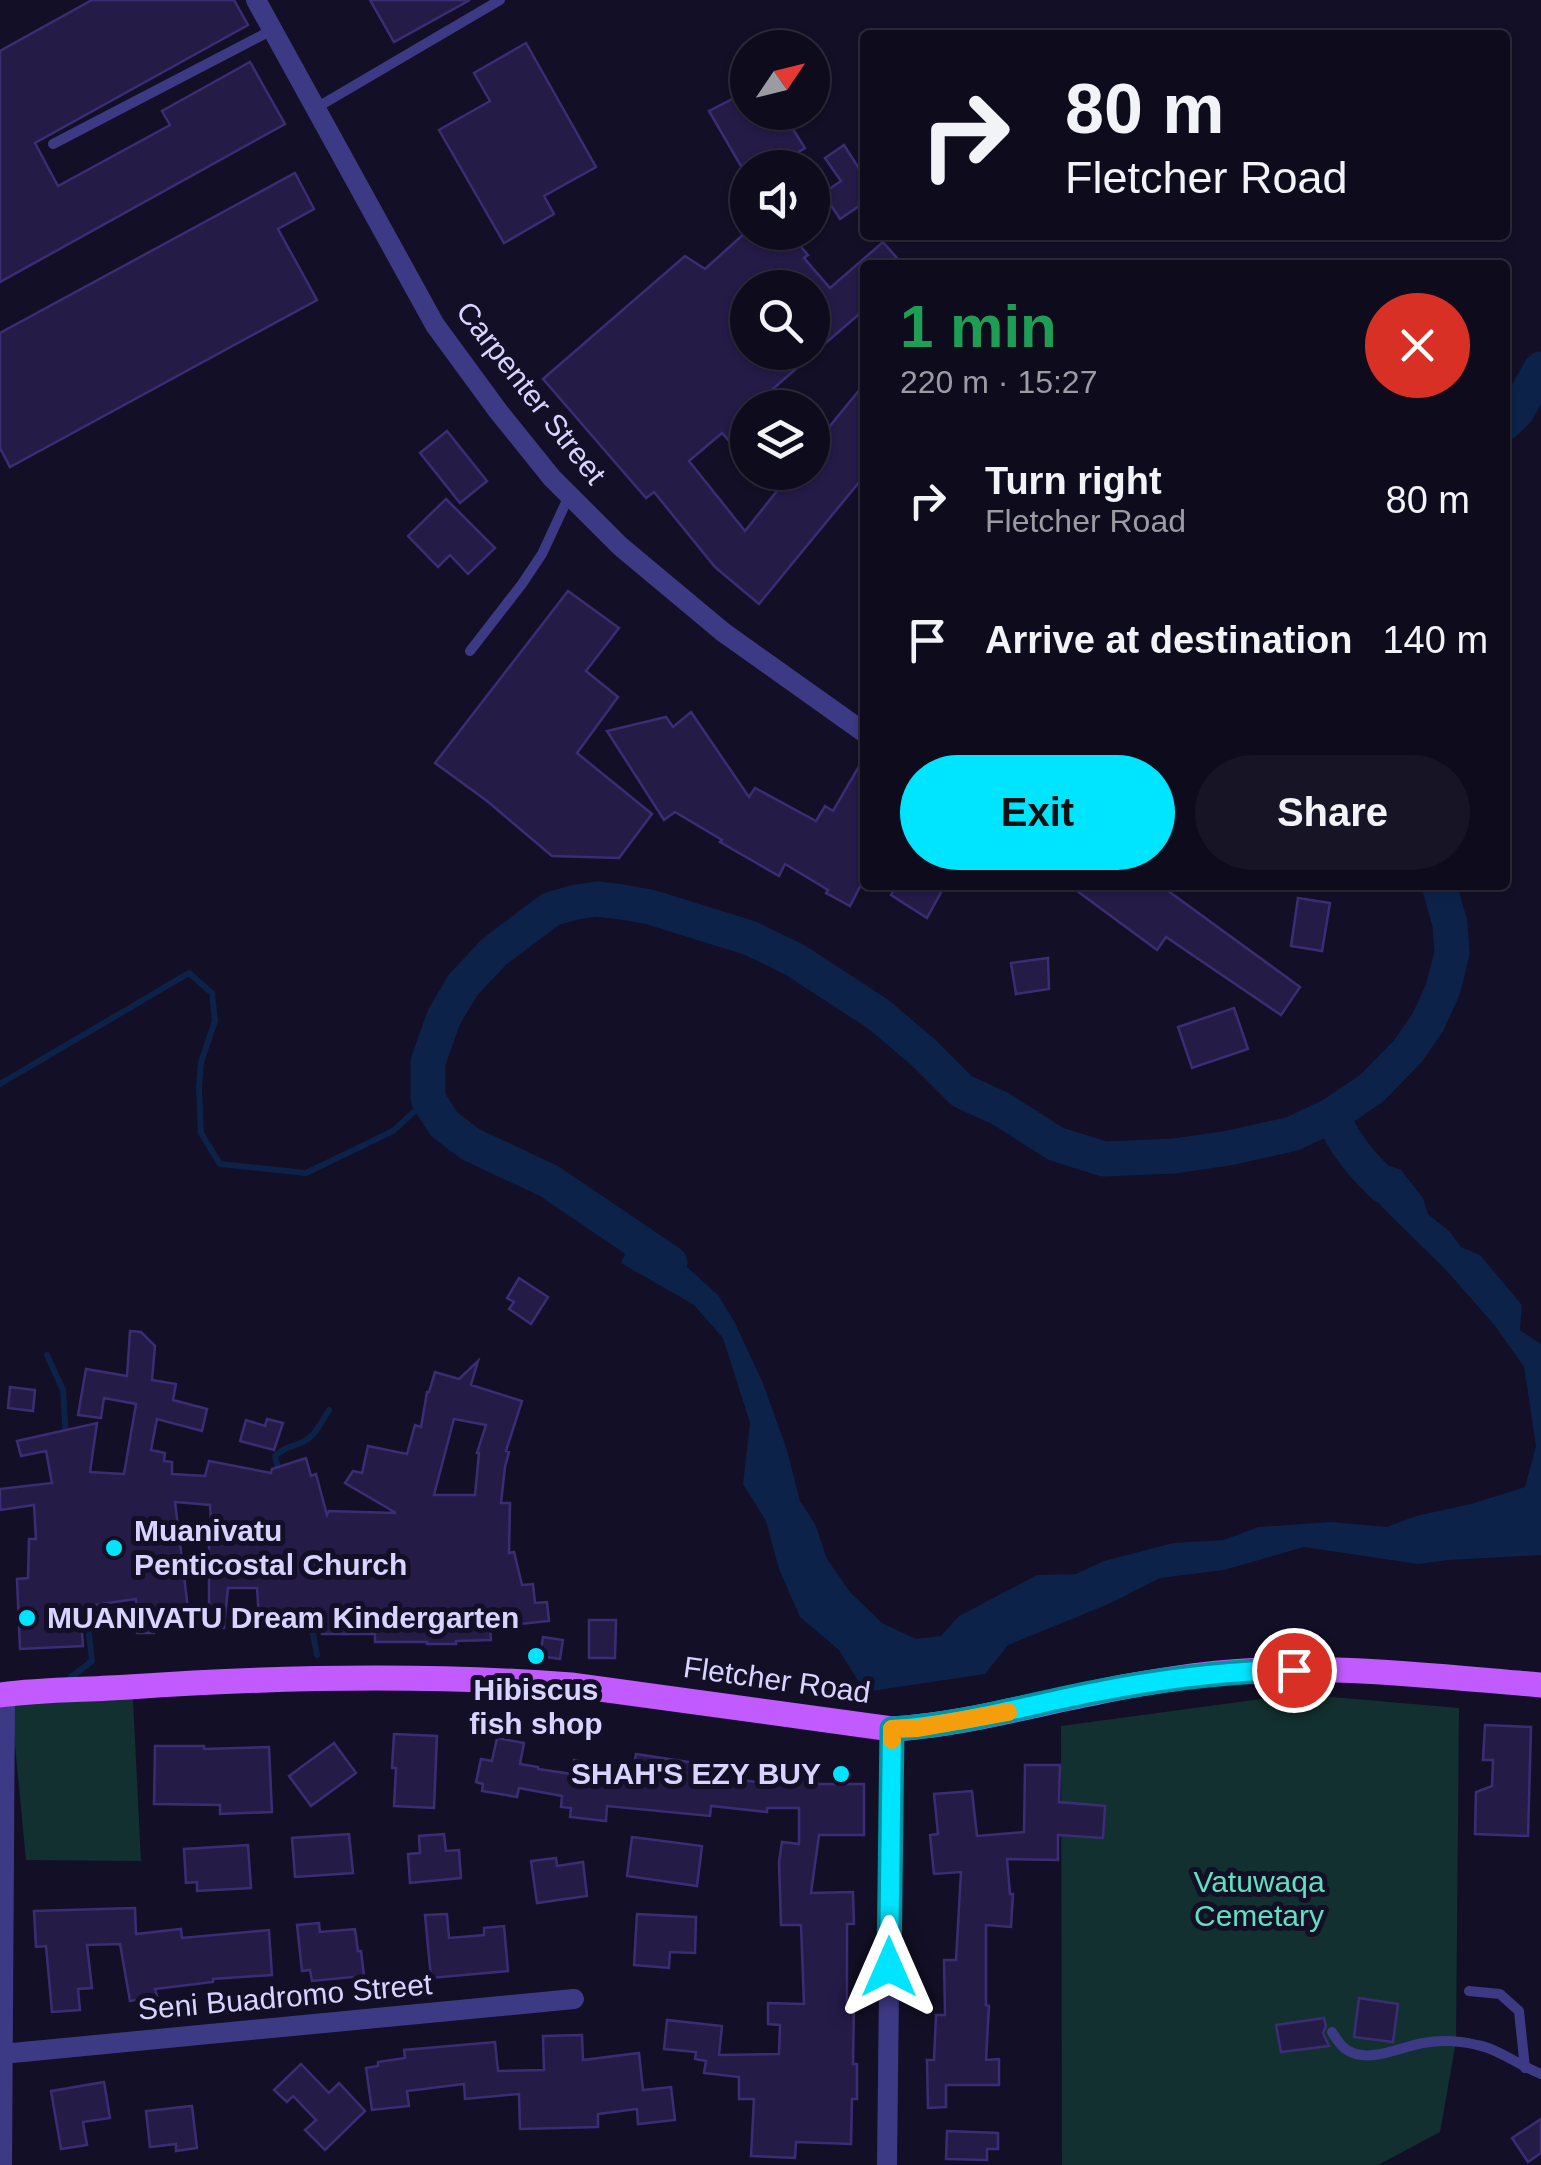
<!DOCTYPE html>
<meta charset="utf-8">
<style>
body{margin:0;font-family:Helvetica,sans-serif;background:#171425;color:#f1f3f6;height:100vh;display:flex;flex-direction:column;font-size:38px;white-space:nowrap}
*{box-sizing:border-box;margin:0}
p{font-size:32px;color:#9b9ba3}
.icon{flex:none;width:55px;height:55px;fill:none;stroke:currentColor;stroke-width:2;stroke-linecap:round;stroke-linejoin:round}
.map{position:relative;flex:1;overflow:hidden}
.sheet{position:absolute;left:860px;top:260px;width:650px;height:630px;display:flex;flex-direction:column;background:#0e0b1c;border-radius:10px;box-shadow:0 2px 8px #0004,0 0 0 2px #2e2b3b}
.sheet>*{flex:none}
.top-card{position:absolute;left:860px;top:30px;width:650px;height:210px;border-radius:10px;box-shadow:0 2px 8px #0004,0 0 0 2px #2e2b3b;background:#0e0b1c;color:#f1f3f6;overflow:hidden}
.needle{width:65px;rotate:55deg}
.tools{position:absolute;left:730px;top:30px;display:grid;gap:20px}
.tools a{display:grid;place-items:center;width:100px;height:100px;border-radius:50%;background:#0e0b1c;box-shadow:0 2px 8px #0004,0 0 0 2px #2e2b3b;font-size:50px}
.pin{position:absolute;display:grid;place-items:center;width:85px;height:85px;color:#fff;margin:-42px;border:5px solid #fff;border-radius:50%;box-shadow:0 2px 10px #0007}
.me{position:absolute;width:110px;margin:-55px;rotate:0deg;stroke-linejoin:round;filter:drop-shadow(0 0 8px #0008)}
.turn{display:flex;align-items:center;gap:35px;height:210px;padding:0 40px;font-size:45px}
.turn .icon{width:130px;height:130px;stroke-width:2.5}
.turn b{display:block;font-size:70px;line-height:85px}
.round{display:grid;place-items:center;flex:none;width:105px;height:105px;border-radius:52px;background:#171425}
.headline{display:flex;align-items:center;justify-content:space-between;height:170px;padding:0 40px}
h1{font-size:60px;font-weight:700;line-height:75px;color:#1e9e55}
.primary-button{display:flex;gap:20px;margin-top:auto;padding:20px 40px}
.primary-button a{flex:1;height:115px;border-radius:60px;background:#00e5ff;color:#111;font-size:40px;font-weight:700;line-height:115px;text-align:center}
.primary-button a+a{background:#171425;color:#f1f3f6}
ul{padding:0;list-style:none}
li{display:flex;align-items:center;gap:30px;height:140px;padding:0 40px}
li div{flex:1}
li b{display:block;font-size:38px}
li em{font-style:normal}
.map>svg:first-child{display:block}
.green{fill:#12302f}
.water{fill:#0c2248}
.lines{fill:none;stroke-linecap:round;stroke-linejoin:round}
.stream{stroke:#0c2248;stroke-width:6}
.river{stroke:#0c2248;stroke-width:35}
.building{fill:#241b47;stroke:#3b2d73;stroke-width:2.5;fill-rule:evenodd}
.service{stroke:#3d3a85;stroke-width:10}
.minor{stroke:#3d3a85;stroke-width:20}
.primary{stroke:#c25bff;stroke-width:25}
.route-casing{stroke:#0095a6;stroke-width:25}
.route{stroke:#00e5ff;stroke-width:18}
.slow{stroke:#f59e0b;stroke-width:18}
.poi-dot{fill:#00e5ff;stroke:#130f26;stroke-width:4}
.labels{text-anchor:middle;stroke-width:10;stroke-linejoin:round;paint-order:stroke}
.street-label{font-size:30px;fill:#d9d4ff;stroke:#130f26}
.poi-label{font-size:30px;font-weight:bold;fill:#d9d4ff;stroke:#130f26;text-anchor:start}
.park-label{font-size:30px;fill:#5fe0c0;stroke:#130f26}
</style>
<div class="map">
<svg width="1541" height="2165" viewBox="0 0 1541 2165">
<rect width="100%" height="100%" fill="#130f26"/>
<g class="green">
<path d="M1297 1694 1459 1708 1456 2042 1440 2132 1378 2165H1062L1061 1726Z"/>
<path d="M133 1699 141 1861 26 1860 11 1704Z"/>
</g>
<path class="water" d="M1362 1144 1379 1162 1401 1170 1423 1198 1428 1214 1450 1232 1461 1247 1480 1255 1522 1305 1520 1330 1541 1344V1555L1448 1560 1418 1564 1304 1547 1224 1570 1160 1578 1111 1603 1008 1645 985 1674 865 1692 839 1650 800 1617 779 1569 766 1521 743 1484 750 1423 723 1338 694 1305 621 1263 639 1224 718 1295 735 1323 762 1381 787 1450 800 1501 815 1524 827 1559 850 1592 882 1623 916 1639 941 1636 959 1616 1037 1575 1076 1574 1104 1561 1173 1543 1224 1540 1258 1527 1331 1522 1387 1527 1416 1516 1471 1504 1525 1487 1536 1446 1524 1367 1496 1327 1447 1271 1382 1207 1347 1161Z"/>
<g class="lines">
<g class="stream">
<path d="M0 1084 189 973 212 993 215 1021 201 1062 199 1088 201 1133 220 1164 306 1173 393 1131 428 1099"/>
<path d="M47 1355 63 1390 66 1438"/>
<path d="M279 1473 275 1456C290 1443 295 1448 308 1439 317 1433 323 1419 329 1410"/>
<path d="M308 1607 317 1655"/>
<path d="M71 1677 92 1661 85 1599"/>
</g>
<g class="river">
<path d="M1505 423 1517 411 1541 369"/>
<path d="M1332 1115C1344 1144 1362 1165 1384 1186"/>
<path d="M670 1263 549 1181 470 1144 444 1124 428 1099V1062L444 1017 463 985 494 952 551 909 576 902 597 899 622 902 650 907 750 938 795 960 878 1014 924 1053 962 1091 1001 1109 1056 1144 1104 1159 1174 1156 1229 1148 1292 1134 1332 1115 1372 1088 1408 1051 1428 1022 1443 989 1452 953 1450 924 1439 885"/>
</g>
</g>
<g class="building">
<path d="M92 0H234L248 25 35 143 58 186 170 125 162 111 250 62 285 124 0 282V51Z"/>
<path d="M370 0H470L394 42Z"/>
<path d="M526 43 596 167 544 196 554 214 504 243 439 130 490 101 474 73Z"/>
<path d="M748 91V112H782L805 148 771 168H742L709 111Z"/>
<path d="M844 145 865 178V202L840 219 823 193 841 181 825 158Z"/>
<path d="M295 173 314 209 278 229 317 300 10 467 0 448V333Z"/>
<path d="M746 232H788L808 255 804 258 830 288 883 242 903 265H865V309L751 408H748V462L722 433 689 461 745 531 792 472H812V448L865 383V475L759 604 715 567 654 492 646 498 543 379 685 256 705 269ZM748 288H812V352H748Z"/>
<path d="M447 431 487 481 460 503 420 453Z"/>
<path d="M446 499 495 548 468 574 450 555 438 567 408 536Z"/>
<path d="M568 591 619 628 586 671 618 697 577 753 652 814 619 858 552 856 487 801 435 763Z"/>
<path d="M691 712 749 797 755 788 816 821 825 806 833 811 865 756V877L850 906 826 893 828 890 785 864 779 876 720 842 722 840 675 812 664 820 607 731 666 717 673 727Z"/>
<path d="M897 885H945L927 918 891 895Z"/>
<path d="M1069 885H1160L1300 987 1281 1015 1166 937 1157 950Z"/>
<path d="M1298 898 1330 903 1322 951 1291 946Z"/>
<path d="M1048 958 1049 989 1016 994 1011 963Z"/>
<path d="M1234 1008 1248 1049 1192 1068 1178 1027Z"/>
<path d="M519 1278 548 1297 531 1324 509 1309 514 1302 507 1298Z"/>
<path d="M130 1331 141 1332 155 1346 152 1380 176 1384 173 1400 207 1409 202 1431 157 1419 151 1450 165 1453 164 1461 172 1462V1474L205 1476 209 1461 271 1473 272 1469 306 1458 311 1476 316 1474 327 1515 329 1511 396 1513 345 1483 353 1471 362 1473 368 1446 407 1454 415 1425 421 1427 427 1392H429L435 1372 459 1379 478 1361 471 1385 522 1401 506 1451 509 1452 505 1467 501 1503H510L509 1553 514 1552 522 1585 533 1584 535 1603 547 1602 549 1621 490 1627 491 1640 456 1641V1644H427V1642H375V1634H322V1614L259 1617 257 1588H228L224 1628 209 1627V1543H212L210 1505 175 1502 189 1617H154V1633H137L136 1599 80 1607 83 1646 20 1649 17 1579 28 1578 29 1539H36L34 1505 0 1510V1489L52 1483 46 1451 21 1456 17 1441 97 1423 90 1472 124 1474 136 1404 104 1398 101 1418 78 1415 86 1369 127 1376ZM454 1419 486 1425 477 1453H479L475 1495H434Z"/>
<path d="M10 1387 35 1390 33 1411 8 1408Z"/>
<path d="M267 1419 283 1423 274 1450 240 1441 246 1420 265 1426Z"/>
<path d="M589 1620H616L615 1658H589Z"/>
<path d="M543 1637 563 1640 560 1659 540 1656Z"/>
<path d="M1485 1725 1531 1727 1528 1836 1475 1834 1476 1792 1492 1786 1493 1760H1483Z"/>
<path d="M394 1734 437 1736 434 1808 394 1806 396 1768H392Z"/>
<path d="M497 1738 524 1743 520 1764 538 1767V1769L572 1774 574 1760 597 1763 596 1778 631 1782 636 1754 715 1766 714 1777 784 1785V1772H817V1784H864V1835H819L811 1893 853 1892 854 1924H847V2005L854 2006 853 2064H857V2099H852L851 2144 796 2142 795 2158 751 2156 754 2099H739V2077L704 2073 706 2061 695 2059 696 2052 664 2049 667 2020 722 2026 719 2055 779 2054 780 2025 768 2024V2003L804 2004 801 1925H781L779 1862 782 1842 799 1844V1808H767V1812L711 1806 710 1816 607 1806 606 1821 570 1817 571 1808 561 1807 562 1796 519 1788 517 1797 482 1791 483 1784 476 1782 481 1759 492 1761Z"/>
<path d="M334 1743 356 1773 311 1806 289 1776Z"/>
<path d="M155 1746H204V1749L269 1747 272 1812 220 1814V1805L154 1804Z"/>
<path d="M1025 1765H1060L1059 1802 1105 1806 1103 1838 1058 1835V1860L1007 1859 1010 1894H1013L1011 1927 986 1925V2005L989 2006 986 2060 999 2059V2085H946V2107L928 2108 927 2060H934L936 2015H945L944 1960H956L961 1872 934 1874 930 1835 938 1834 934 1794 972 1791 977 1836 1024 1832Z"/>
<path d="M349 1834 353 1873 295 1877 292 1838Z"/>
<path d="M444 1834 446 1851 459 1850 461 1878 410 1883 408 1854 420 1853 419 1836Z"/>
<path d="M632 1837 702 1846 697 1886 627 1876Z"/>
<path d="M248 1845 251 1888 197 1891V1882L186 1883 184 1849Z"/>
<path d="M556 1858 557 1866 583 1862 587 1896 537 1903 531 1861Z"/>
<path d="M135 1908 136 1934 181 1929 182 1938 269 1930 272 1975 213 1979V1982L155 1989 157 1996 130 2001 120 1944 87 1945 92 1988 78 1989 80 2010 52 2012 46 1946 36 1947 34 1911Z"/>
<path d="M447 1914 449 1938 484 1935V1928L504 1926 508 1971 431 1978 425 1915Z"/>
<path d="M637 1914 696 1917 695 1953 670 1952 669 1968 634 1965Z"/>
<path d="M319 1923 320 1932 355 1929 358 1951H361L364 1976 312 1981 310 1970 302 1971 297 1925Z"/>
<path d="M1359 1998 1398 2004 1393 2042 1354 2037Z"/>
<path d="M1324 2018 1326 2026 1323 2033 1329 2046 1281 2052 1276 2025Z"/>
<path d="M582 2035 583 2060 639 2053 643 2090 671 2087 675 2120 638 2124 637 2109 598 2114V2127L520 2129 519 2094 465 2099 464 2084 407 2091 409 2106 372 2110 366 2068 378 2066V2062L405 2058 404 2050 495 2042 498 2071 544 2070 543 2036Z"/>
<path d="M301 2064 329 2093 339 2083 365 2111 325 2150 305 2130 316 2120 293 2096 287 2102 274 2090Z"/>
<path d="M104 2082 110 2118 83 2122 87 2145 61 2149 51 2091Z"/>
<path d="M192 2106 197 2148 176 2151V2144L150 2147 146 2111Z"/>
<path d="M1541 2119V2153L1528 2162 1512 2138Z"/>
<path d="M947 2131 998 2133V2149H987V2160L946 2159Z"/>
</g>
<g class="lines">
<g class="service">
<path d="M316 108 500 0"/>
<path d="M53 144 272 30"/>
<path d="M470 651 522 584 542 554 569 496"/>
<path d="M1469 1991 1500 1994 1519 2011 1525 2068"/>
<path d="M1332 2032C1336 2038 1340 2046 1347 2050 1369 2064 1400 2047 1423 2043 1440 2040 1460 2041 1477 2045 1499 2049 1520 2066 1541 2074"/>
</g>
<g class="minor">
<path d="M256 0 435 325 498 411 552 478 620 546 723 632 865 733"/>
<path d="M2 2054 574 1999"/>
<path d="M2 2165 5 1694"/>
<path d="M887 2165 892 1729"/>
</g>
<path class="primary" d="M0 1695C42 1689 86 1690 129 1687 275 1677 425 1674 571 1685L892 1729C960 1725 1027 1706 1094 1693 1128 1685 1164 1680 1199 1675 1309 1661 1431 1676 1541 1685"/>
</g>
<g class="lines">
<defs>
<path id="route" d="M889 1967 892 1729C961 1725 1028 1705 1096 1692 1162 1679 1227 1671 1294 1670"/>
</defs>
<use href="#route" class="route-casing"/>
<use href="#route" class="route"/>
<path class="slow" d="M892 1740V1729L918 1728 1008 1712"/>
</g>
<g class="poi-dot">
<circle cx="114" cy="1548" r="10"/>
<circle cx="27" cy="1618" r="10"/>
<circle cx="536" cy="1656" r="10"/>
<circle cx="841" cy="1774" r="10"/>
</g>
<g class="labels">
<g class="street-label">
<text transform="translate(531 393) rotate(52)" y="10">Carpenter Street</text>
<text transform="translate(777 1680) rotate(8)" y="10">Fletcher Road</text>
<text transform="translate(285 1997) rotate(-5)" y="10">Seni Buadromo Street</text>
</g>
<g class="poi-label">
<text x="134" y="1541">Muanivatu<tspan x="134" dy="34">Penticostal Church</tspan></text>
<text x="47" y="1628">MUANIVATU Dream Kindergarten</text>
<text x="536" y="1700" text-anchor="middle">Hibiscus<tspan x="536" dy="34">fish shop</tspan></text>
<text x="821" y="1784" text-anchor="end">SHAH'S EZY BUY</text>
</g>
<g class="park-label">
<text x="1259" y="1892">Vatuwaqa<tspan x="1259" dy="34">Cemetary</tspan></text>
</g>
</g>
</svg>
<div class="tools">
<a><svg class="needle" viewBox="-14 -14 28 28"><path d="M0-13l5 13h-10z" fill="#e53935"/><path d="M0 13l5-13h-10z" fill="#9b9ba3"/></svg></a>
<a><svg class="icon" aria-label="sound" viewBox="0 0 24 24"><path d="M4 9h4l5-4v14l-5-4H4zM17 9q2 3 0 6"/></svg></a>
<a><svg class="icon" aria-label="search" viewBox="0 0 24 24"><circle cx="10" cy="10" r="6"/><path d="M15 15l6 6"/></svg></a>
<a><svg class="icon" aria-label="layers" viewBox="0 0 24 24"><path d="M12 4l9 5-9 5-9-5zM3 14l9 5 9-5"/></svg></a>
</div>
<div class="pin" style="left:1294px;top:1670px;background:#d93025"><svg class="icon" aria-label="arrive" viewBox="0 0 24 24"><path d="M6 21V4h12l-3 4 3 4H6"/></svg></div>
<svg class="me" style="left:889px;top:1967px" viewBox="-20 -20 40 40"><path d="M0-17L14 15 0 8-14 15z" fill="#00e5ff" stroke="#fff" stroke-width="4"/></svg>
<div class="top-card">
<div class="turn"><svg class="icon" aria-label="right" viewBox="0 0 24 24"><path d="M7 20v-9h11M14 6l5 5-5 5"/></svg><div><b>80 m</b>Fletcher Road</div></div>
</div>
<section class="sheet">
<div class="headline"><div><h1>1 min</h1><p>220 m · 15:27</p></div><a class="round" style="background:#d93025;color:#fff"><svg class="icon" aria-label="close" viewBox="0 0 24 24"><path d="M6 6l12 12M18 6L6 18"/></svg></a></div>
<ul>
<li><svg class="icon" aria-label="right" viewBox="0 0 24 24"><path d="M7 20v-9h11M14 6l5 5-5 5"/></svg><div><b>Turn right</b><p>Fletcher Road</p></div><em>80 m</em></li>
<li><svg class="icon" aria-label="arrive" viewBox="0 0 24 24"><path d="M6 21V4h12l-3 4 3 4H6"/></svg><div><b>Arrive at destination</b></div><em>140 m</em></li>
</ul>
<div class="primary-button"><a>Exit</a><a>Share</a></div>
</section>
</div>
